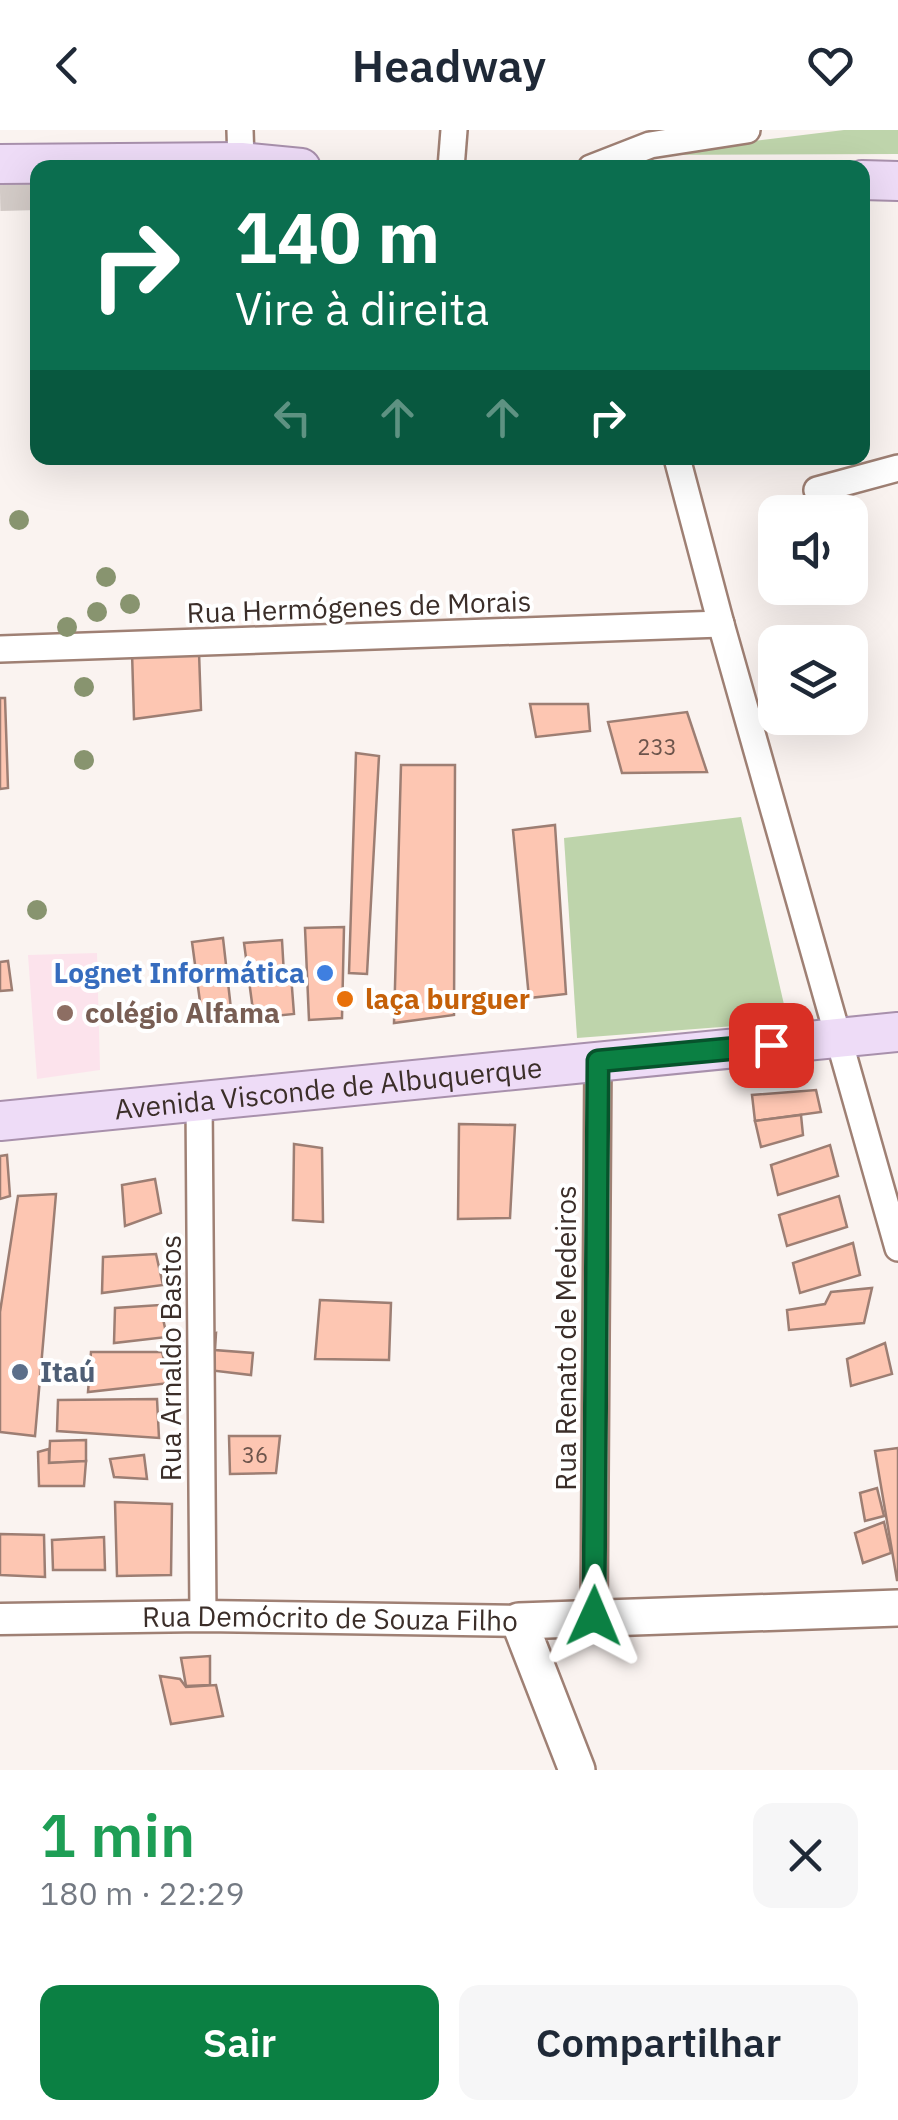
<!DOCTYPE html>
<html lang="pt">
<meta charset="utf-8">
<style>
body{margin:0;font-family:"IBM Plex Sans",sans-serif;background:#f6f6f7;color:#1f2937;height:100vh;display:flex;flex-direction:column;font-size:38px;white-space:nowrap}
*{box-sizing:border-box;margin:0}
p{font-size:32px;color:#747a83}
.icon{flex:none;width:55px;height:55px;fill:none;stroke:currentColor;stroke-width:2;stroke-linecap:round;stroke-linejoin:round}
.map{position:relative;height:1640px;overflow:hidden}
.sheet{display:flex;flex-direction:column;background:#fff;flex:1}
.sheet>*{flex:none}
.banner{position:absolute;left:30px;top:30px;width:840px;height:305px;border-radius:20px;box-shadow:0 10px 40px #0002;background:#0b6e4f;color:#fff;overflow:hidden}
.tools{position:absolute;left:758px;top:365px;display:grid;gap:20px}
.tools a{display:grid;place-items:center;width:110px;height:110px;border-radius:20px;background:#fff;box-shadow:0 10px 40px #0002;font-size:50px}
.pin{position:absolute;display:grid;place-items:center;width:85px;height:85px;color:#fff;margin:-42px;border-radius:20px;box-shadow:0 5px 15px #0006}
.me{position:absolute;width:110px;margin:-55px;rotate:1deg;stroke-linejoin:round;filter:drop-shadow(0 0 8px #0008)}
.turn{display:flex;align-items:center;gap:35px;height:210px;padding:0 40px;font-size:45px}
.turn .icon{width:130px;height:130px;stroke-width:2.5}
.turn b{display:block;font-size:70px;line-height:85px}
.lanes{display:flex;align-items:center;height:95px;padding:0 40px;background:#0003;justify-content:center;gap:50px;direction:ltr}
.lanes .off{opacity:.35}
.round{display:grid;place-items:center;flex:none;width:105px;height:105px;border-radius:20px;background:#f6f6f7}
.head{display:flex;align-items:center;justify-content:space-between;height:170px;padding:0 40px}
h1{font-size:60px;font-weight:600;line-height:75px;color:#1e9e55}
.button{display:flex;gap:20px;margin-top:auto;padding:20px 40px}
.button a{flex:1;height:115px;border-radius:20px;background:#0b8043;color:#fff;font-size:40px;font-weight:600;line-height:115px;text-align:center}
.button a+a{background:#f6f6f7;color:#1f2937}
header{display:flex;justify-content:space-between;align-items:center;height:130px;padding:0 40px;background:#fff;font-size:45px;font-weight:600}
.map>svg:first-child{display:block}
.education{fill:#fce3ec}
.green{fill:#bed4ab}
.building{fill:#fdc6b2;stroke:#9d7e73;stroke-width:2.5}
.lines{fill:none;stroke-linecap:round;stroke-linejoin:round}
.primary-tunnel{stroke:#d4ccc8;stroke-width:38;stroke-dasharray:38 19;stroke-linecap:butt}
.minor-casing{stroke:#9f8074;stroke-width:30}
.tertiary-casing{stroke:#9f8074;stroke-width:35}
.secondary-casing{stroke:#9f8074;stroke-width:40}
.primary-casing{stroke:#a890ac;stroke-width:42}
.minor{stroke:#fff;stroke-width:25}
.tertiary{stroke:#fff;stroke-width:30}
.secondary{stroke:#fff;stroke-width:35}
.primary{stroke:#eedcf7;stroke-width:38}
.tree{fill:#88946f}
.route-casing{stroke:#07532c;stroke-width:25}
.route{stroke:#0b8043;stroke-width:18}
.shop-dot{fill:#3f7fe0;stroke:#fff;stroke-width:4}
.food-dot{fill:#e8710a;stroke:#fff;stroke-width:4}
.education-dot{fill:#8d6e63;stroke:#fff;stroke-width:4}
.service-dot{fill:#5c6f8a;stroke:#fff;stroke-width:4}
.labels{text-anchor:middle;stroke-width:8;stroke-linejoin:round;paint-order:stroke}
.number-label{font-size:22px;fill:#6c544b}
.street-label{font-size:28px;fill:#3b2e29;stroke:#fff}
.shop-label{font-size:28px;font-weight:bold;fill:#366cbe;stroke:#fff;text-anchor:end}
.food-label{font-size:28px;font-weight:bold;fill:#c56008;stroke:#fff;text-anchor:start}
.education-label{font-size:28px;font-weight:bold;fill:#785e54;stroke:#fff;text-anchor:start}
.service-label{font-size:28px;font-weight:bold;fill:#4e5e75;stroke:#fff;text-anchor:start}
</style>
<header><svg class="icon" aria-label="back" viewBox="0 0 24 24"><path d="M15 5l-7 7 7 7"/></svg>Headway<svg class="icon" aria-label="heart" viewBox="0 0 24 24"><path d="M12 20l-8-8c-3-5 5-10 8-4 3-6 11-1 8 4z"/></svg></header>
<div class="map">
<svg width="898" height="1640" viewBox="0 0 898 1640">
<rect width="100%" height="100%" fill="#faf3f0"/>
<path class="education" d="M97 823 100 940 37 949 28 825Z"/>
<g class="green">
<path d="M844 0H898V24L637 25Z"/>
<path d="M741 687 788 892 577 908 564 708Z"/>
</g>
<g class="building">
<path d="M132 522H199L201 580 134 589Z"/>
<path d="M0 568H5L8 658 0 659Z"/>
<path d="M530 574H588L590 601 536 607Z"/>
<path d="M687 582 707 642 622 643 608 592Z"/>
<path d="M356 623 379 626 367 844 349 843Z"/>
<path d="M401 635H455L454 885 394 893Z"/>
<path d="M555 695 566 864 529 868 513 700Z"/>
<path d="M344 797 342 888 309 890 305 798Z"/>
<path d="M223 808 232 888 203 894 192 812Z"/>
<path d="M282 810 284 845H291L294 884 254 888 244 813Z"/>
<path d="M8 831 12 860 0 861V832Z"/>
<path d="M816 960 821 982 755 991 752 965Z"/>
<path d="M801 985 803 1005 761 1017 755 991Z"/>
<path d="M459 994 515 995 510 1088 458 1089Z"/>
<path d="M294 1014 322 1018 323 1092 293 1090Z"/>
<path d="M830 1015 838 1046 778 1065 771 1035Z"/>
<path d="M7 1025 10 1066 0 1069V1026Z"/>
<path d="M155 1049 161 1083 125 1096 122 1055Z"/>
<path d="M56 1064 35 1306 0 1302V1182L18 1066Z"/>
<path d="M839 1066 847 1097 787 1116 779 1085Z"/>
<path d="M853 1113 860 1145 800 1163 793 1133Z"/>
<path d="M156 1124 163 1155 102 1163 103 1127Z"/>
<path d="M872 1158 864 1193 789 1200 787 1180 825 1174 831 1162Z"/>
<path d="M320 1170 391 1173 389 1230 315 1229Z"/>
<path d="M160 1175 167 1207 114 1213 115 1178Z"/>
<path d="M216 1203 215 1220 253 1223 251 1245 208 1240 207 1206Z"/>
<path d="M885 1213 892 1244 851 1256 847 1229Z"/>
<path d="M91 1222H162L170 1253 88 1262Z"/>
<path d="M157 1269 159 1308 57 1301 58 1270Z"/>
<path d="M229 1306H280L276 1343 230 1344Z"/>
<path d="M86 1310V1331L49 1333 50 1311Z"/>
<path d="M898 1318V1450H897L875 1321Z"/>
<path d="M49 1319V1333L86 1331 84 1356H39L38 1322Z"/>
<path d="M144 1325 147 1349 114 1347 110 1329Z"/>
<path d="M877 1358 884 1386 865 1391 860 1363Z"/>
<path d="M115 1372 172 1374 171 1445 117 1446Z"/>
<path d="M884 1392 891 1423 863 1433 855 1403Z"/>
<path d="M0 1404 44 1405 45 1447 0 1445Z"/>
<path d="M104 1407 105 1440H53L52 1410Z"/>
<path d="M210 1526V1555L186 1556 181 1528Z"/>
<path d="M160 1546 180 1549 186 1557 216 1555 223 1586 171 1594Z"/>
</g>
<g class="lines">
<path class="primary-tunnel" d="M0 62 38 61"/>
<defs>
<g id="minor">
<path d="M240 0 241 32"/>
<path d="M451 38 454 0"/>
<path d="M591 38 650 15 747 0"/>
<path d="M677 328 721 494 898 1118"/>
<path d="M817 360 898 338"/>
<path d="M0 519 721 494"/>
<path d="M199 969 203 1486"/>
<path d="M594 1486 598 931"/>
</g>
<g id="tertiary">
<path id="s1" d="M0 1489 203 1486 519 1491"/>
</g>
<path id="secondary" d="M577 1640 519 1491 898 1478"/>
<g id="primary">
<path d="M0 34 241 32 301 38"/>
<path d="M862 50 898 51"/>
<path id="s2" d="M0 991 898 902"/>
</g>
</defs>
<use href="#minor" class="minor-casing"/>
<use href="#tertiary" class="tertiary-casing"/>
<use href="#secondary" class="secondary-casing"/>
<use href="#primary" class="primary-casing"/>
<use href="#minor" class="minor"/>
<use href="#tertiary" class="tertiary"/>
<use href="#secondary" class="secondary"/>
<use href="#primary" class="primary"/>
</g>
<g class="tree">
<circle cx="19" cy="390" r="10"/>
<circle cx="106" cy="447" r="10"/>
<circle cx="130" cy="474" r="10"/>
<circle cx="97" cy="482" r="10"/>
<circle cx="67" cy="497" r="10"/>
<circle cx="84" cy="557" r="10"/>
<circle cx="84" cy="630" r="10"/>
<circle cx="37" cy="780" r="10"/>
</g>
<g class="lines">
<defs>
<path id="route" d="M594 1486 598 931 771 915"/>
</defs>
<use href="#route" class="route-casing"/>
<use href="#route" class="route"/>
</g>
<circle class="shop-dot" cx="325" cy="843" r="10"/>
<circle class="food-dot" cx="345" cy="869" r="10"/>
<circle class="education-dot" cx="65" cy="883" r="10"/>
<circle class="service-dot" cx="20" cy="1242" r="10"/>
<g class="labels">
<g class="number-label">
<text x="657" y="625">233</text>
<text x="255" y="1333">36</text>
</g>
<g class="street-label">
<text transform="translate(359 477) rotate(-2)" y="10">Rua Hermógenes de Morais</text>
<text dy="10" stroke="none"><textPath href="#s2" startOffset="330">Avenida Visconde de Albuquerque</textPath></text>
<text transform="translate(566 1208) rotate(-90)" y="10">Rua Renato de Medeiros</text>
<text transform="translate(171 1228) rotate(-90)" y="10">Rua Arnaldo Bastos</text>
<text dy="10" stroke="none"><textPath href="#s1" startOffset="330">Rua Demócrito de Souza Filho</textPath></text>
</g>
<g class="shop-label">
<text x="305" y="853">Lognet Informática</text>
</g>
<g class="food-label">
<text x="365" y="879">laça burguer</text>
</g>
<g class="education-label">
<text x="85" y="893">colégio Alfama</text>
</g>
<g class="service-label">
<text x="40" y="1252">Itaú</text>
</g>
</g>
</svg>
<div class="tools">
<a><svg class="icon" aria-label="sound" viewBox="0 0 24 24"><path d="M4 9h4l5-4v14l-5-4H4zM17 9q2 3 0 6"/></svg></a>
<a><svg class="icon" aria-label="layers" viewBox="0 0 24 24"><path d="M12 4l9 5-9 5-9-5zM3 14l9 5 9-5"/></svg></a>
</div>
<div class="pin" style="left:771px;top:915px;background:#d93025"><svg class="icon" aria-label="arrive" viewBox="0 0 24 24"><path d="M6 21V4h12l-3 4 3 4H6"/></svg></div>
<svg class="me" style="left:594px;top:1486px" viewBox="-20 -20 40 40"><path d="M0-17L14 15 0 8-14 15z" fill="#0b8043" stroke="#fff" stroke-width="4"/></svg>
<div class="banner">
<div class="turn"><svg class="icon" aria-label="right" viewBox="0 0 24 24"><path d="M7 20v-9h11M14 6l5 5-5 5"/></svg><div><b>140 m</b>Vire à direita</div></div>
<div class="lanes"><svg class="icon off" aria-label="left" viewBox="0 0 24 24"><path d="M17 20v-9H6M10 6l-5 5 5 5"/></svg><svg class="icon off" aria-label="ahead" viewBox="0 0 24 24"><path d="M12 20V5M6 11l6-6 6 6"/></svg><svg class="icon off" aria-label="ahead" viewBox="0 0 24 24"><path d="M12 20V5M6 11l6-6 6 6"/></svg><svg class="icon" aria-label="right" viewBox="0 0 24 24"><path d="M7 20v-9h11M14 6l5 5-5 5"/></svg></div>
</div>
</div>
<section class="sheet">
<div class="head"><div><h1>1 min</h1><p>180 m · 22:29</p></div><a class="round"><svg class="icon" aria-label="close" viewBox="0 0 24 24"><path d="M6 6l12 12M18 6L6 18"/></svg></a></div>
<div class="button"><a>Sair</a><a>Compartilhar</a></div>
</section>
